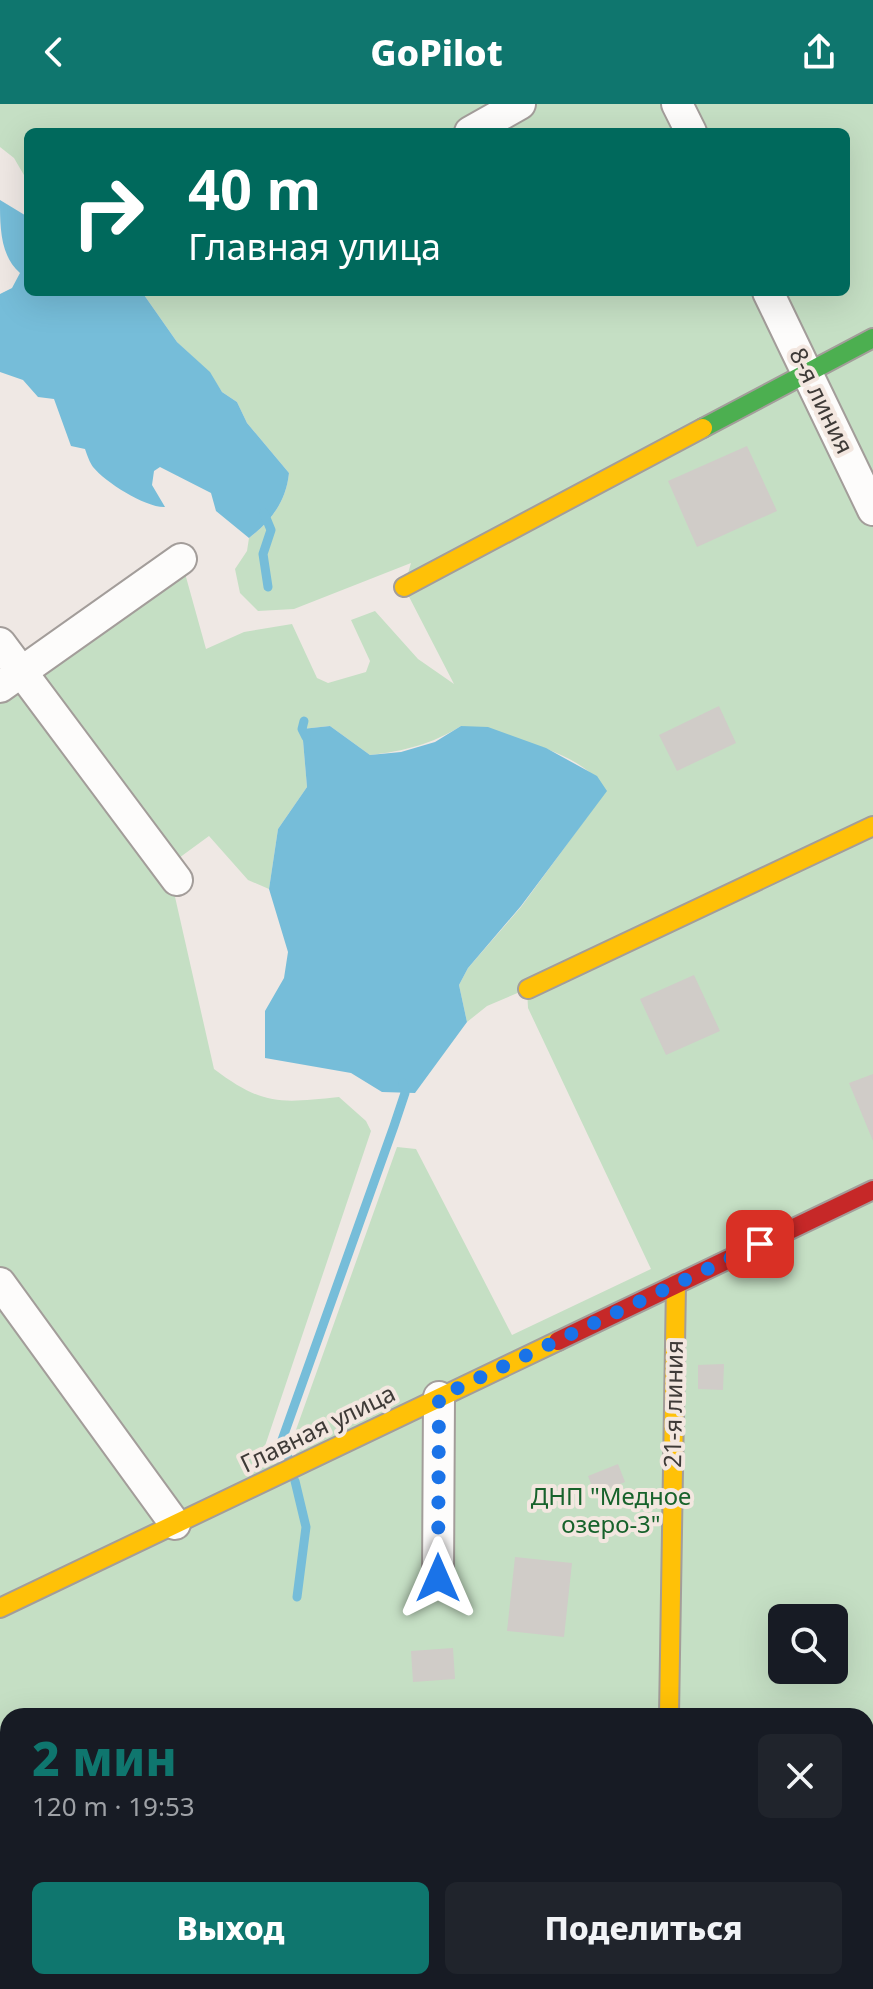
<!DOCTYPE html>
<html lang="ru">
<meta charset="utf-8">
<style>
body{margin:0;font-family:"Noto Sans",sans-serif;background:#20242c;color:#f1f3f6;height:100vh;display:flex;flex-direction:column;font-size:30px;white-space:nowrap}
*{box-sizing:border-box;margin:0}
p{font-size:26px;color:#9ea1a6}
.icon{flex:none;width:44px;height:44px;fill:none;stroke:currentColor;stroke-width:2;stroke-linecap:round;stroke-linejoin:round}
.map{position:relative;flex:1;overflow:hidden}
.details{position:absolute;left:0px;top:1604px;width:874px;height:282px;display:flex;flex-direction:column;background:#171b24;border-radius:24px 24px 0 0;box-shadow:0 8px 32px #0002}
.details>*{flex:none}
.banner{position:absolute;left:24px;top:24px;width:826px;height:168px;border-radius:12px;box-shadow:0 8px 32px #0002;background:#00695c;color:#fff;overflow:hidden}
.tools{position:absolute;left:768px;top:1500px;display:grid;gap:16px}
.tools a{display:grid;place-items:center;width:80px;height:80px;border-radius:12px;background:#171b24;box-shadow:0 8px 32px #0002;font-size:40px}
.pin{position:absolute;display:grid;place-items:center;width:68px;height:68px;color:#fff;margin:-34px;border-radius:16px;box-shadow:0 4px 12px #0006}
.me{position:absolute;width:88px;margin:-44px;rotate:0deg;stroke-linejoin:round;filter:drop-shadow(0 0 6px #0008)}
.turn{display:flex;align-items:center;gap:28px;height:168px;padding:0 32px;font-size:36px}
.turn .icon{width:104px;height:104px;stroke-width:2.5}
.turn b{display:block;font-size:56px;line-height:68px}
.round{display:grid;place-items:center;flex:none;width:84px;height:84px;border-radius:12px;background:#20242c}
.overview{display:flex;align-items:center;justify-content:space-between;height:136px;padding:0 32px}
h1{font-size:48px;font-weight:800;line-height:60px;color:#0f766e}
.cta{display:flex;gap:16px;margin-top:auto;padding:16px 32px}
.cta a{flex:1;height:92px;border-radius:12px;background:#0f766e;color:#fff;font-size:32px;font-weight:800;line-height:92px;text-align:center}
.cta a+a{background:#20242c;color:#f1f3f6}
header{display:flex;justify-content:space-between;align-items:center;height:104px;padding:0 32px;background:#0f766e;color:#fff;font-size:36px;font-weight:800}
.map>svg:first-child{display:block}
.green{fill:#c5dfc4;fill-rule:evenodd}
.water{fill:#76bdd9}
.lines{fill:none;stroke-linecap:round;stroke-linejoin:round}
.stream{stroke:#76bdd9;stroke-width:9}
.building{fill:#d0ccc8}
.street-casing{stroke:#a39d9a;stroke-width:34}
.fast-casing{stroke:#a39d9a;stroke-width:22}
.slow-casing{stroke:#a39d9a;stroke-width:22}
.jam-casing{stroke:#a39d9a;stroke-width:22}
.street{stroke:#fdfcfb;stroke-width:30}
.fast{stroke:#4caf50;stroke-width:18}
.slow{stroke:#ffc107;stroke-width:18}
.jam{stroke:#c62828;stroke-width:18}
.route{stroke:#1a73e8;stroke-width:14;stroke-dasharray:0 25.2}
.labels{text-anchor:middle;stroke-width:8;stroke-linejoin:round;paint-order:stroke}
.street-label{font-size:24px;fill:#3e3a37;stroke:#f3e7e0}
.park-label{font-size:24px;fill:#17622b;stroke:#f3e7e0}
</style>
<header><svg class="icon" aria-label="back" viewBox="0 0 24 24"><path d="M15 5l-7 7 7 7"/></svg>GoPilot<svg class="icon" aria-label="share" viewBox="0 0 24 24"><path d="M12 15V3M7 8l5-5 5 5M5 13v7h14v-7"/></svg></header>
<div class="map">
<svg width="873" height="1885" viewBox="0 0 873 1885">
<rect width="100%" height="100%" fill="#efe8e4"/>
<path class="green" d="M0 0H873V1885H0V539L21 567 181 455 206 545 244 528 292 520 317 574 328 579 366 568 370 557 351 516 375 507 418 555 454 580 404 483 411 459 294 505 258 507 240 489 235 465 247 447 249 434C271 417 286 398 289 369L247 319 237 298 222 288 209 268 177 238 142 188H846V28H28V78L14 54 0 43ZM330 622 370 651C405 647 432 640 461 622 509 635 578 643 606 687L521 803 468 864 459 881 467 918 487 902 527 885 528 904 651 1165 512 1231 416 1045 397 1043 292 1337 300 1360 268 1357 265 1342 371 1027 366 1017 339 993C280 999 263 1002 214 965L168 762 209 732 248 776 269 785 278 725 307 683 302 625ZM782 1514H834V1566H782ZM8 1612H866V1878H8Z"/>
<g class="water">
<path d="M0 96 28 113V188H142L177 238 210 268 222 288 237 298 247 319 289 369C286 398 271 417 249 434L216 407 211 389 160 363 154 367 152 381 165 403C146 404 105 378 93 363 90 359 87 351 85 345L71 342 54 295 38 293 23 276 0 268V190L12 184 20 169C0 152 0 122 0 96Z"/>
<path d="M330 622 370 651 401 648 435 638 461 622 488 623 546 644 597 672 607 687 521 802 468 864 459 881 467 918 415 989 382 988 351 969 265 954V907L284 874 288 848 269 785 278 725 307 683 302 625Z"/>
</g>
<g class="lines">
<g class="stream">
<path d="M264 409 271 426 263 450 268 483"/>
<path d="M304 617 302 625 306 633"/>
<path d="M288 1353 282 1336 394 1022 405 989 403 979"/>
<path d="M295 1377 306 1423 297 1493"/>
</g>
</g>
<g class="building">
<path d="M747 342 777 407 697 443 668 377Z"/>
<path d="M719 602 736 639 677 667 659 631Z"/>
<path d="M694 871 720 927 666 951 640 895Z"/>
<path d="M873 970V1037L849 979Z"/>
<path d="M724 1260 723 1286 698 1285V1261Z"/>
<path d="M618 1360 625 1378 595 1390 588 1372Z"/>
<path d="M515 1453 572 1459 564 1533 507 1527Z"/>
<path d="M453 1544 455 1575 413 1578 411 1547Z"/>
<path d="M350 1878H387L395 1880 396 1885H349Z"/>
</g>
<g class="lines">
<defs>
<g id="street">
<path d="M677 0 691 28"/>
<path d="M470 28 520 0"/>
<path d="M768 188 873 406"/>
<path d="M0 539 177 776"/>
<path d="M0 583 181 455"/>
<path d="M0 1179 175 1420"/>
<path d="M438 1474 439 1293"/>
<path d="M866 1761 873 1762"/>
<path d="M658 1885 659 1878"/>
</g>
<path id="fast" d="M703 324 873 234"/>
<g id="slow">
<path d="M404 483 703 324"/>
<path d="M528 885 873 722"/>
<path d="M0 1504 558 1237"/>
<path d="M669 1612 676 1180"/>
</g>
<path id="jam" d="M558 1237 873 1086"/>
</defs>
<use href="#street" class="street-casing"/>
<use href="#fast" class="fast-casing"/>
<use href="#slow" class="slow-casing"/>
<use href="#jam" class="jam-casing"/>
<use href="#street" class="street"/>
<use href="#fast" class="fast"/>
<use href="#slow" class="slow"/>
<use href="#jam" class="jam"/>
</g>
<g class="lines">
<path class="route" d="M438 1474 439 1293 760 1140"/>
</g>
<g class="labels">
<g class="street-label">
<text transform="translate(821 297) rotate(64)" y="8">8-я линия</text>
<text transform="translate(674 1300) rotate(-89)" y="8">21-я линия</text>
<text transform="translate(318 1325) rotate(-26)" y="8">Главная улица</text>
</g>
<g class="park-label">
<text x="611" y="1401">ДНП "Медное<tspan x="611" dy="28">озеро-3"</tspan></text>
</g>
</g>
</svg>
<div class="tools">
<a><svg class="icon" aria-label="search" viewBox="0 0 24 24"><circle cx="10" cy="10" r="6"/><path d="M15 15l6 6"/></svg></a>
</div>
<div class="pin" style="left:760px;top:1140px;background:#d93025"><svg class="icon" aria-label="arrive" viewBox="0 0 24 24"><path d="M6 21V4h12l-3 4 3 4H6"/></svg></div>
<svg class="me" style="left:438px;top:1474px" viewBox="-20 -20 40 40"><path d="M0-17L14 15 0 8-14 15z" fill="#1a73e8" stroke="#fff" stroke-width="4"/></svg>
<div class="banner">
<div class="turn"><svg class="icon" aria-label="right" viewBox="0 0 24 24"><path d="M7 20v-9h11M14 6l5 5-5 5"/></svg><div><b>40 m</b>Главная улица</div></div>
</div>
<section class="details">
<div class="overview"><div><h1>2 мин</h1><p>120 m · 19:53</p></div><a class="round"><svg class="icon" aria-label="close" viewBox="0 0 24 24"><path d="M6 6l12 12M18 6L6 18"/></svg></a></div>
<div class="cta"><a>Выход</a><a>Поделиться</a></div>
</section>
</div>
